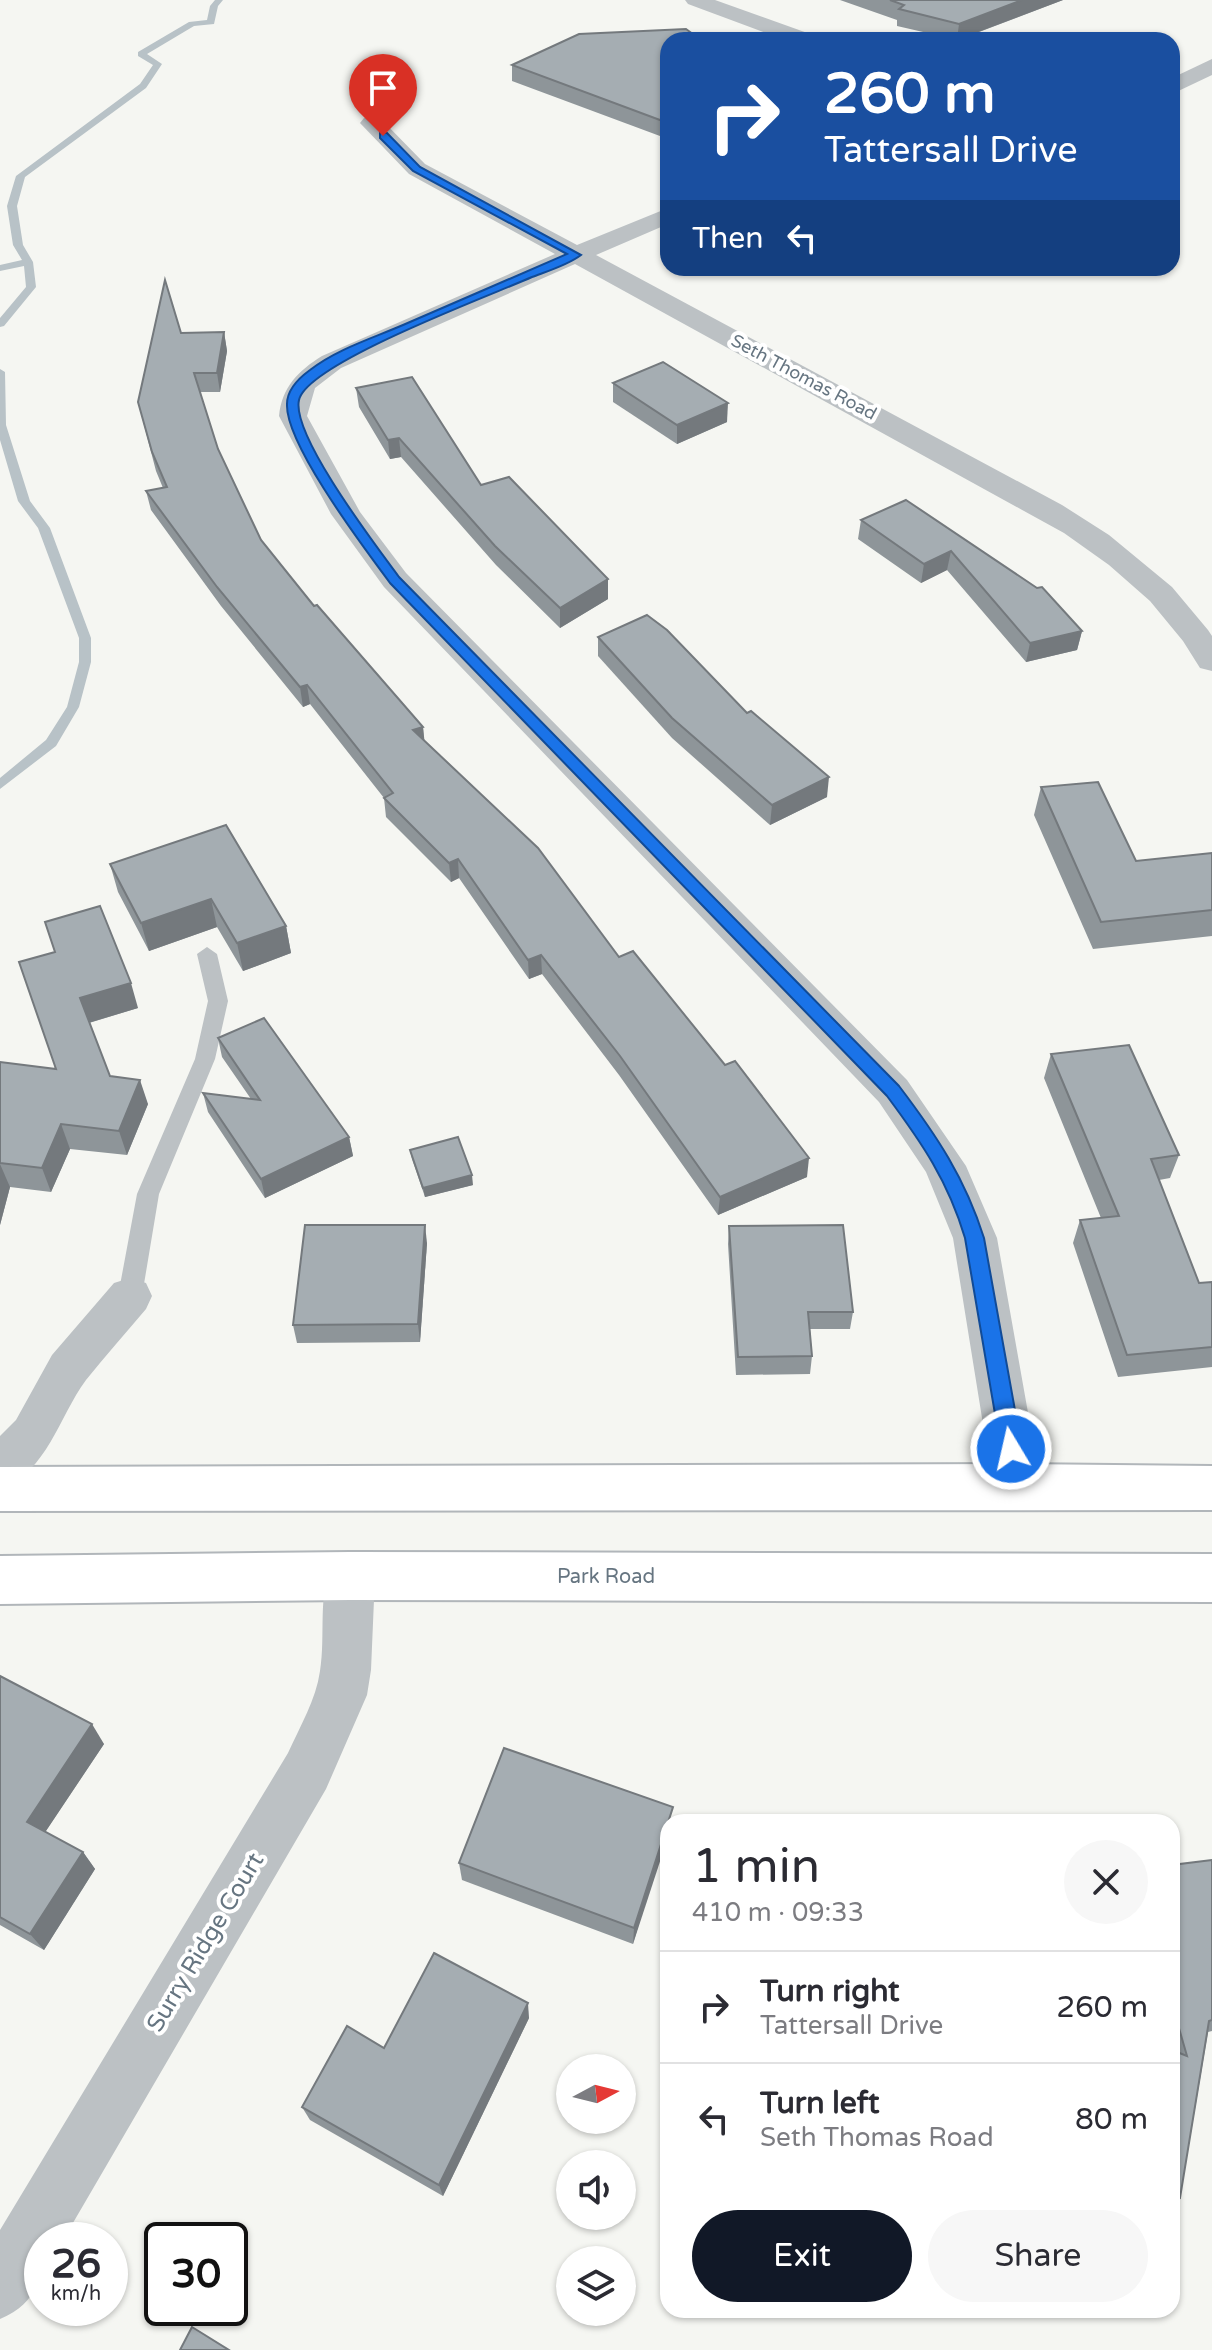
<!DOCTYPE html>
<meta charset="utf-8">
<style>
body{margin:0;font-family:"Varela Round",sans-serif;background:#f7f7f7;color:#2b2b33;height:100vh;display:flex;flex-direction:column;font-size:30px;white-space:nowrap}
*{box-sizing:border-box;margin:0}
p{font-size:26px;color:#7c7c81}
.icon{flex:none;width:44px;height:44px;fill:none;stroke:currentColor;stroke-width:2;stroke-linecap:round;stroke-linejoin:round}
.map{position:relative;flex:1;overflow:hidden}
.side{position:absolute;left:660px;top:1814px;width:520px;height:504px;display:flex;flex-direction:column;background:#fff;border-radius:24px;box-shadow:0 2px 6px #0004}
.side>*{flex:none}
.top-card{position:absolute;left:660px;top:32px;width:520px;height:244px;border-radius:24px;box-shadow:0 2px 6px #0004;background:#1a4fa0;color:#fff;overflow:hidden}
.needle{width:52px;rotate:83deg}
.fabs{position:absolute;left:556px;top:2054px;display:grid;gap:16px}
.fabs a{display:grid;place-items:center;width:80px;height:80px;border-radius:50%;background:#fff;box-shadow:0 2px 6px #0004;font-size:40px}
.speed{position:absolute;left:24px;top:2222px;display:flex;gap:16px;font-size:40px;font-weight:700;text-align:center}
.speed>*{display:grid;place-content:center;width:104px;height:104px;border-radius:50%;background:#fff;box-shadow:0 2px 6px #0004;line-height:1}
.speed small{font-size:20px;font-weight:400}
.speed .limit{border:4px solid #111;border-radius:12px;background:#fff;color:#111}
.pin{position:absolute;display:grid;place-items:center;width:68px;height:68px;color:#fff;margin:-82px -34px;border-radius:50% 50% 50% 0;rotate:-45deg;box-shadow:0 0 8px #0007}
.pin .icon{rotate:45deg}
.me{position:absolute;width:88px;margin:-44px;rotate:351deg;stroke-linejoin:round;filter:drop-shadow(0 0 6px #0008)}
.turn{display:flex;align-items:center;gap:28px;height:168px;padding:0 32px;font-size:36px}
.turn .icon{width:104px;height:104px;stroke-width:2.5}
.turn b{display:block;font-size:56px;line-height:68px}
.then{display:flex;align-items:center;height:76px;padding:0 32px;background:#0003;gap:16px;font-size:30px}
.round{display:grid;place-items:center;flex:none;width:84px;height:84px;border-radius:42px;background:#f7f7f7}
.summary{display:flex;align-items:center;justify-content:space-between;height:136px;padding:0 32px}
h1{font-size:48px;font-weight:600;line-height:60px}
.button{display:flex;gap:16px;margin-top:auto;padding:16px 32px}
.button a{flex:1;height:92px;border-radius:48px;background:#111827;color:#fff;font-size:32px;font-weight:600;line-height:92px;text-align:center}
.button a+a{background:#f7f7f7;color:#2b2b33}
ul{padding:0;list-style:none}
li{display:flex;align-items:center;gap:24px;height:112px;padding:0 32px;border-top:2px solid #e1e1e2}
li div{flex:1}
li b{display:block;font-size:30px}
li em{font-style:normal}
.map>svg:first-child{display:block}
.lines{fill:none;stroke-linecap:round;stroke-linejoin:round}
.stream{fill:#b8c2c7;fill-rule:evenodd}
.secondary-casing{stroke:#b1b6ba;stroke-width:4}
.service{fill:#bcc1c4;fill-rule:evenodd}
.minor{fill:#bcc1c4;fill-rule:evenodd}
.secondary{fill:#fff;fill-rule:evenodd}
.wall{fill:#8e9599}
.shaded-wall{fill:#74797d}
.building{fill:#a5adb2;stroke:#74797d;stroke-width:2}
.route{fill:#1a73e8;stroke:#114b97;stroke-width:2}
.labels{text-anchor:middle;stroke-width:8;stroke-linejoin:round;paint-order:stroke}
.far-street-label{font-size:18px;fill:#667581;stroke:#fff}
.street-label{font-size:20px;fill:#667581;stroke:#fff}
.near-street-label{font-size:24px;fill:#667581;stroke:#fff}
</style>
<div class="map">
<svg width="1212" height="2350" viewBox="0 0 1212 2350">
<rect width="100%" height="100%" fill="#f5f6f2"/>
<g class="lines">
<g class="stream">
<path d="M215 0H223L218 6 214 24 194 26 147 54 162 64 146 88 25 177 17 206 23 245 33 262 36 287 4 326 0 327V318L26 287 24 266 0 271V265L22 260 13 245 7 206 16 176 140 84 153 65 138 56V52L189 22 207 20 210 6Z"/>
<path d="M0 369 5 372 6 425 30 501 50 528 91 638V662L79 707 56 746 0 789V778L46 740 67 707 79 662V638L38 528 18 501 0 440Z"/>
</g>
<defs>
<g id="secondary">
<path d="M1017 1464 1212 1466V1510L0 1511V1467Z"/>
<path d="M350 1552 1212 1554V1602L350 1600 0 1604V1556Z"/>
</g>
</defs>
<use href="#secondary" class="secondary-casing"/>
<path class="service" d="M207 947 217 954 228 1001 215 1059 159 1194 142 1296 138 1303 130 1306 122 1303 118 1296 137 1194 195 1059 208 1001 197 954Z"/>
<g class="minor">
<path d="M685 0H715L813 35 816 40H785L688 4Z"/>
<path d="M1212 59V75L1172 94V78Z"/>
<path d="M372 116 380 118 425 164 577 245 668 208V224L596 255 1062 505 1109 535 1172 587 1208 630 1212 636V671L1200 668 1183 641 1150 601 1109 565 1064 533 575 264 341 368 315 388 307 416 360 512 406 573 907 1080 966 1166 997 1238 1041 1486 1034 1501 1017 1507 1000 1501 993 1486 953 1238 926 1172 879 1102 384 587 331 514 279 416C282 387 298 371 322 356L555 254 409 174 360 123 364 118Z"/>
<path d="M130 1278 146 1283 152 1296 146 1309C126 1333 105 1356 86 1380 58 1418 48 1471 0 1489V1436L16 1420 52 1355 114 1283Z"/>
<path d="M350 1553 367 1560 375 1576 371 1670 367 1695 326 1789 63 2240H42C42 2278 38 2303 0 2319V2230L288 1753C300 1726 316 1700 320 1671 326 1635 317 1594 333 1560Z"/>
</g>
<use href="#secondary" class="secondary"/>
</g>
<g class="wall">
<path d="M840 0H1063L958 40 897 26V20Z"/>
<path d="M668 40V139L512 81V65Z"/>
<path d="M224 332 227 351 220 392H200L218 449 261 540 314 606 423 727 424 741 619 957 807 1177 718 1215 619 1075 542 974 529 979 459 878 451 882 386 817 384 798 310 704 303 707 221 606 151 510 146 491 163 488 156 471 138 402 181 333Z"/>
<path d="M613 383 727 422 677 444 613 402Z"/>
<path d="M356 388 481 485 608 599 560 628 496 565 401 457 390 459 359 407Z"/>
<path d="M906 500 1082 631 1077 650 1026 662 947 570 921 583 858 539 861 520Z"/>
<path d="M598 637 827 797 770 825 672 738 598 656Z"/>
<path d="M1041 787 1136 861 1212 853V936L1093 949 1034 815Z"/>
<path d="M110 864 286 926 291 953 243 971 217 927 149 951 118 892Z"/>
<path d="M19 962 138 1008 89 1023 110 1076 148 1104 127 1155 70 1149 51 1192 10 1187 0 1225V1062L56 1069Z"/>
<path d="M218 1038 349 1137 353 1156 265 1198 208 1112 203 1093 251 1099 222 1057Z"/>
<path d="M1051 1054 1179 1155 1170 1178 1159 1180 1199 1283 1212 1282V1367L1118 1377 1073 1243 1080 1220 1101 1218 1044 1078Z"/>
<path d="M410 1150 473 1185 425 1197 412 1159Z"/>
<path d="M729 1226 853 1312 850 1329H810L812 1356 810 1374 736 1375 728 1244Z"/>
<path d="M427 1243 420 1342 297 1343 293 1325Z"/>
<path d="M0 1676 104 1744 45 1832 83 1852 95 1869 44 1950 0 1925Z"/>
<path d="M673 1807 633 1944 462 1880 459 1863Z"/>
<path d="M1212 1860V2031L1208 2032 1180 2198 1172 2204V1865Z"/>
<path d="M529 2018 443 2196 310 2120 302 2107 384 2048Z"/>
</g>
<g class="shaded-wall">
<path d="M1022 0H1063L957 40 959 24Z"/>
<path d="M224 332 227 351 220 392 217 373Z"/>
<path d="M728 403 727 422 677 444V425Z"/>
<path d="M399 438 401 457 390 459 388 440Z"/>
<path d="M951 551 947 570 921 583 924 564Z"/>
<path d="M608 579V599L560 628V608Z"/>
<path d="M1082 631 1077 650 1026 662 1030 643Z"/>
<path d="M307 685 310 704 303 707 300 687Z"/>
<path d="M423 727 425 746 413 730Z"/>
<path d="M829 777 827 797 770 825 772 805Z"/>
<path d="M458 859 459 878 451 882 449 863Z"/>
<path d="M211 899 217 927 149 951 141 923Z"/>
<path d="M286 926 291 953 243 971 237 943Z"/>
<path d="M541 955 542 974 529 979 528 960Z"/>
<path d="M131 983 138 1008 88 1023 80 998Z"/>
<path d="M140 1080 148 1104 127 1155 119 1131Z"/>
<path d="M61 1124 70 1149 51 1192 42 1168Z"/>
<path d="M349 1137 353 1156 265 1198 261 1179Z"/>
<path d="M809 1158 807 1177 718 1215 720 1197Z"/>
<path d="M0 1164 10 1187 0 1225Z"/>
<path d="M472 1175 473 1185 425 1197 423 1188Z"/>
<path d="M425 1225 427 1243 420 1342 418 1324Z"/>
<path d="M92 1724 104 1744 40 1840 27 1822Z"/>
<path d="M668 1824V1837L633 1944 634 1928Z"/>
<path d="M83 1852 95 1869 44 1950 30 1934Z"/>
<path d="M528 2003 529 2018 443 2196 439 2185Z"/>
</g>
<g class="building">
<path d="M890 0H1022L959 24 899 9 904 5Z"/>
<path d="M686 29 701 40H668V123L512 65 579 34Z"/>
<path d="M165 280 181 333 224 332 217 373H194L218 449 261 540 314 606 317 605 423 727 413 730 538 848 619 957 633 951 725 1065 735 1061 809 1158 720 1197 620 1056 541 955 528 960 458 859 449 863 384 798 393 793 307 685 300 687 217 587 146 491 167 487 152 452 138 402Z"/>
<path d="M663 362 728 403 677 425 613 383Z"/>
<path d="M412 377 481 485 509 477 608 579 560 608 495 546 399 438 388 440 356 388Z"/>
<path d="M906 500 1037 588 1042 587 1082 631 1030 643 951 551 924 564 861 520Z"/>
<path d="M647 615 667 630 747 713 751 711 829 777 772 805 672 718 598 637Z"/>
<path d="M1098 782 1136 861 1212 853V910L1101 922 1041 787Z"/>
<path d="M226 825 286 926 237 943 211 899 141 923 110 864Z"/>
<path d="M100 906 131 983 80 998 110 1076 140 1080 119 1131 61 1124 42 1168 0 1163V1062L56 1069 19 962 55 952 45 922Z"/>
<path d="M264 1018 349 1137 261 1179 203 1093 260 1100 218 1038Z"/>
<path d="M1129 1045 1179 1155 1151 1159 1199 1283 1212 1282V1347L1127 1355 1080 1220 1119 1216 1051 1054Z"/>
<path d="M458 1137 472 1175 423 1188 410 1150Z"/>
<path d="M305 1225H425L418 1324 293 1325Z"/>
<path d="M843 1225 853 1312H808L812 1356 738 1357 729 1226Z"/>
<path d="M0 1676 92 1724 27 1822 83 1852 30 1934 0 1917Z"/>
<path d="M504 1748 673 1807 634 1928 459 1863Z"/>
<path d="M1212 1860V2020L1209 2021 1180 2198 1172 2195V2050L1187 2056 1172 2004V1865Z"/>
<path d="M434 1953 528 2003 439 2185 302 2107 347 2026 384 2048Z"/>
<path d="M192 2327 229 2350H180Z"/>
</g>
<path class="route" d="M380 133H387L420 167 581 255C568 265 548 271 532 277 492 295 307 363 299 400 291 435 377 547 399 577L899 1086C937 1136 965 1178 984 1238L1022 1449 1019 1456 1011 1458 1004 1456 1001 1449 965 1238C948 1181 922 1143 887 1096L390 583C365 549 285 444 287 404 287 390 299 378 310 370 337 349 373 338 403 325 458 301 512 278 567 254L413 171 380 138Z"/>
<g class="labels">
<g class="far-street-label">
<text transform="translate(804 377) rotate(28)" y="6">Seth Thomas Road</text>
</g>
<g class="street-label">
<text x="606" y="1583">Park Road</text>
</g>
<g class="near-street-label">
<text transform="translate(205 1942) rotate(-59)" y="8">Surry Ridge Court</text>
</g>
</g>
</svg>
<div class="fabs">
<a><svg class="needle" viewBox="-14 -14 28 28"><path d="M0-13l5 13h-10z" fill="#e53935"/><path d="M0 13l5-13h-10z" fill="#7c7c81"/></svg></a>
<a><svg class="icon" aria-label="sound" viewBox="0 0 24 24"><path d="M4 9h4l5-4v14l-5-4H4zM17 9q2 3 0 6"/></svg></a>
<a><svg class="icon" aria-label="layers" viewBox="0 0 24 24"><path d="M12 4l9 5-9 5-9-5zM3 14l9 5 9-5"/></svg></a>
</div>
<div class="speed"><div>26<small>km/h</small></div><div class="limit">30</div></div>
<div class="pin" style="left:383px;top:136px;background:#d93025"><svg class="icon" aria-label="arrive" viewBox="0 0 24 24"><path d="M6 21V4h12l-3 4 3 4H6"/></svg></div>
<svg class="me" style="left:1011px;top:1449px" viewBox="-20 -20 40 40"><circle r="17" fill="#1a73e8" stroke="#fff" stroke-width="3"/><path d="M0-11L8 9 0 5-8 9z" fill="#fff"/></svg>
<div class="top-card">
<div class="turn"><svg class="icon" aria-label="right" viewBox="0 0 24 24"><path d="M7 20v-9h11M14 6l5 5-5 5"/></svg><div><b>260 m</b>Tattersall Drive</div></div>
<div class="then">Then<svg class="icon" aria-label="left" viewBox="0 0 24 24"><path d="M17 20v-9H6M10 6l-5 5 5 5"/></svg></div>
</div>
<section class="side">
<div class="summary"><div><h1>1 min</h1><p>410 m · 09:33</p></div><a class="round"><svg class="icon" aria-label="close" viewBox="0 0 24 24"><path d="M6 6l12 12M18 6L6 18"/></svg></a></div>
<ul>
<li><svg class="icon" aria-label="right" viewBox="0 0 24 24"><path d="M7 20v-9h11M14 6l5 5-5 5"/></svg><div><b>Turn right</b><p>Tattersall Drive</p></div><em>260 m</em></li>
<li><svg class="icon" aria-label="left" viewBox="0 0 24 24"><path d="M17 20v-9H6M10 6l-5 5 5 5"/></svg><div><b>Turn left</b><p>Seth Thomas Road</p></div><em>80 m</em></li>
</ul>
<div class="button"><a>Exit</a><a>Share</a></div>
</section>
</div>
